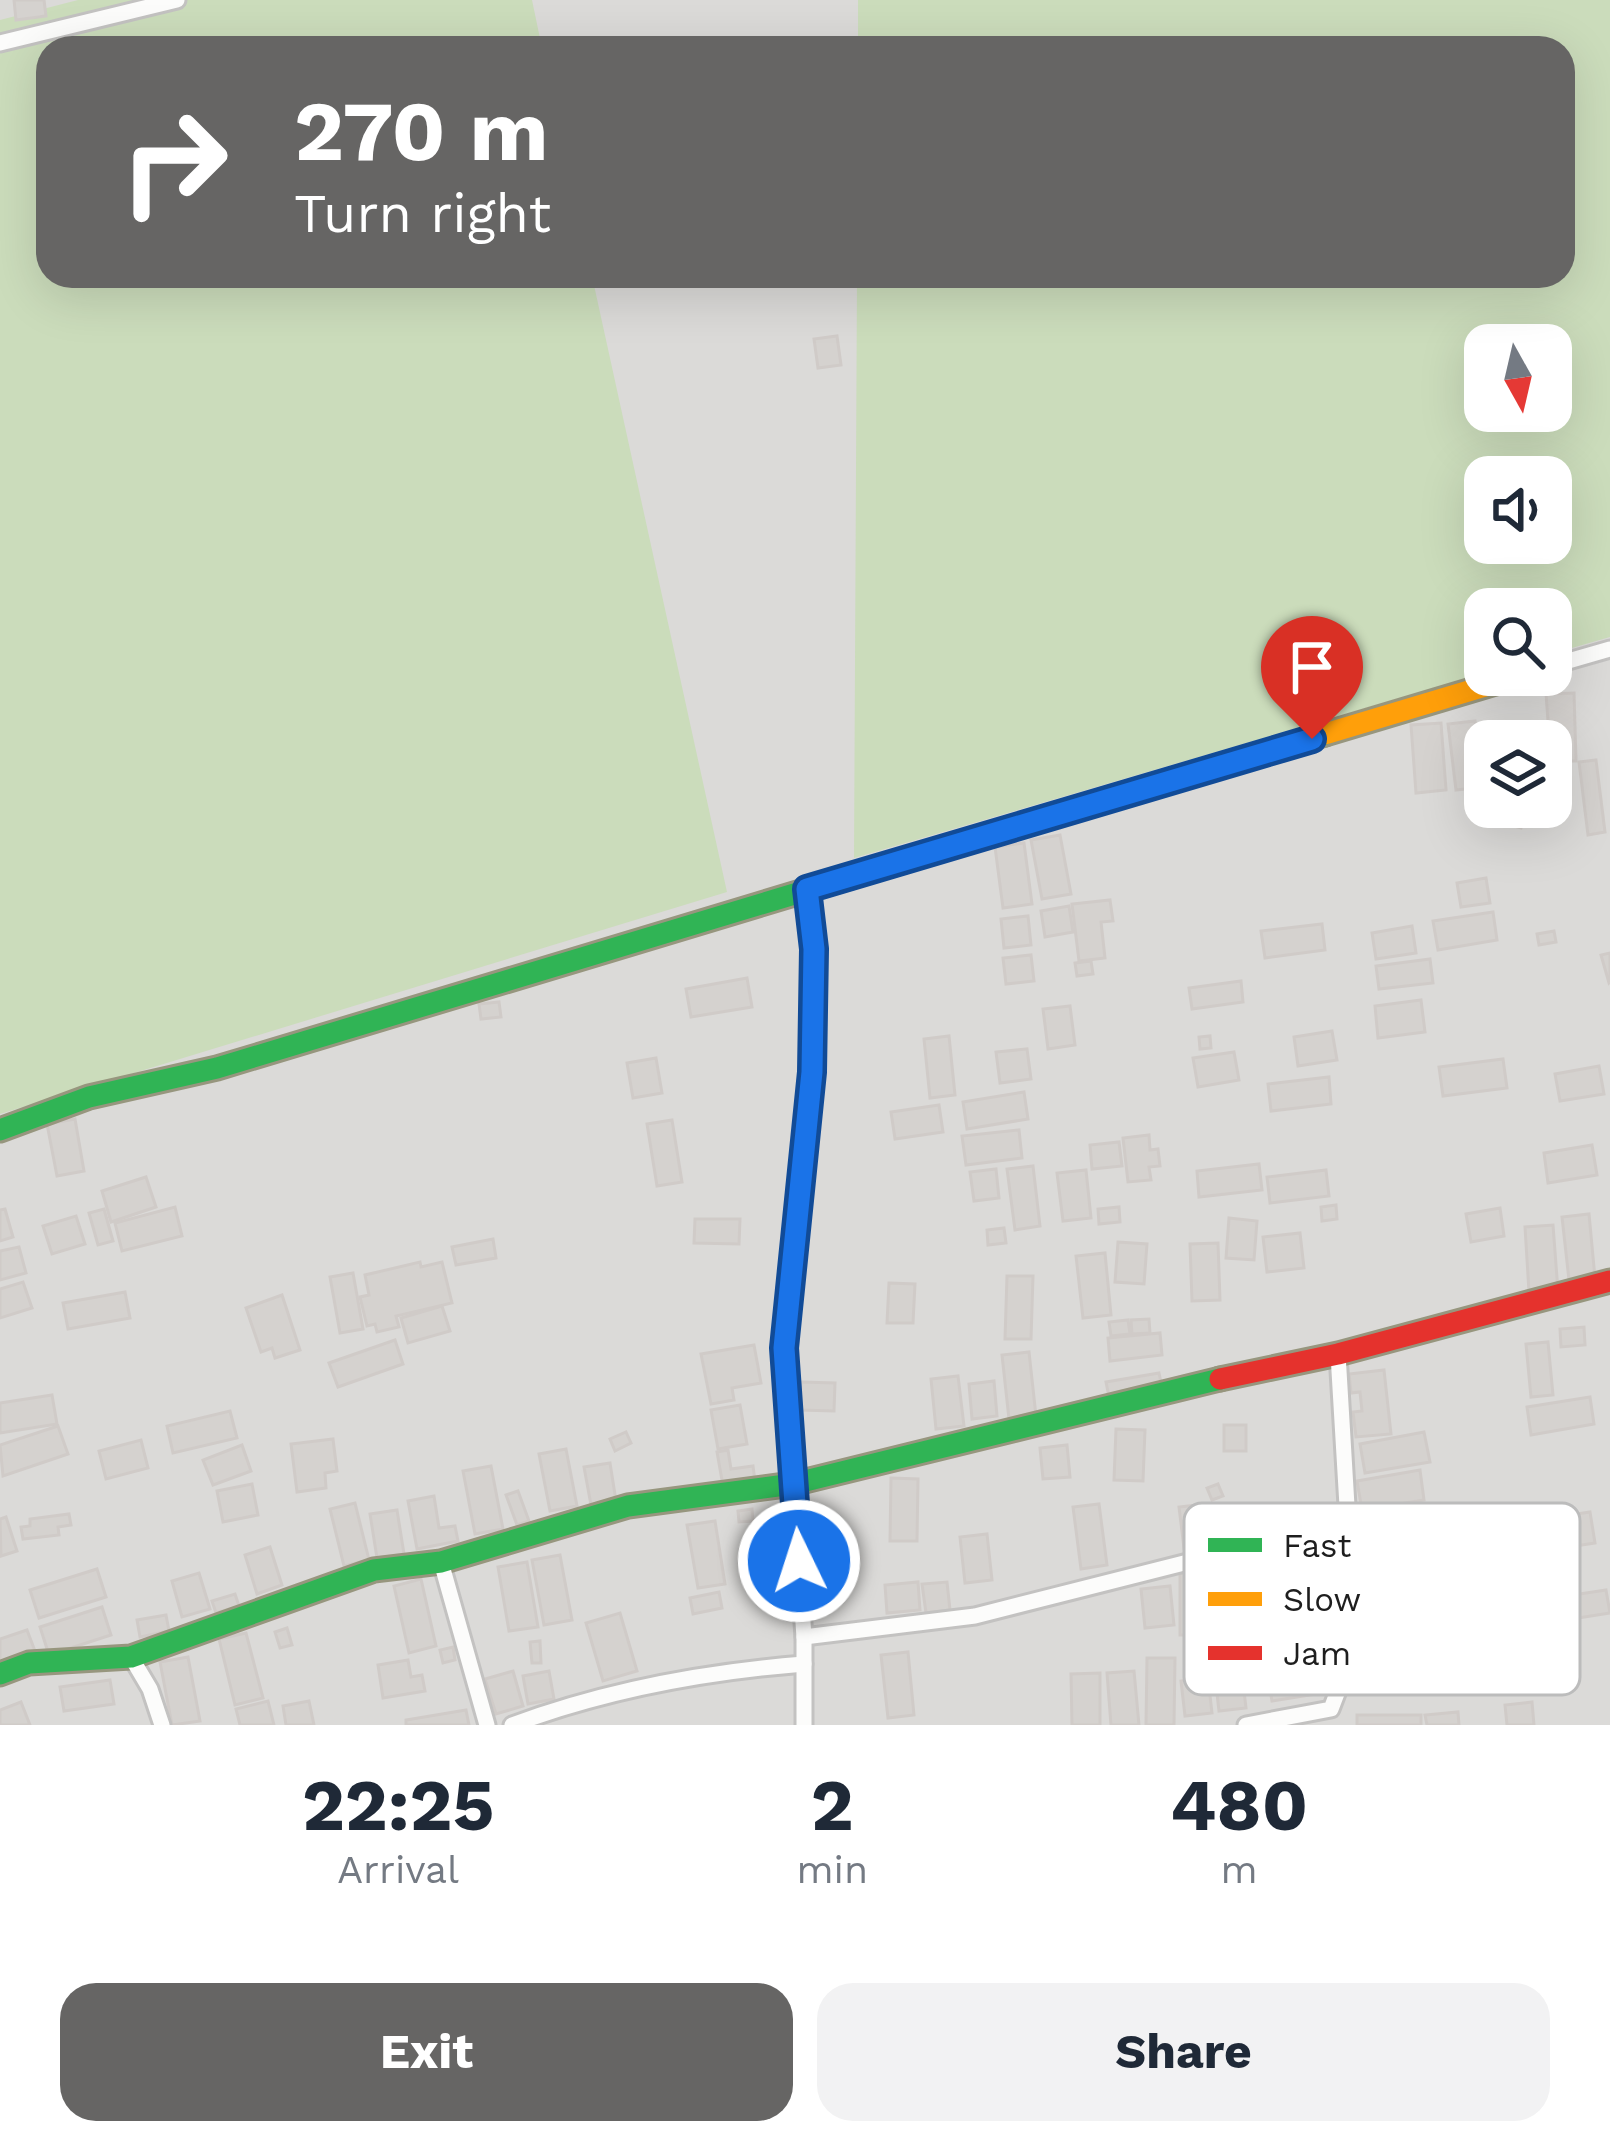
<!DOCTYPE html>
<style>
body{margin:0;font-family:"Work Sans",sans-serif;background:#f2f2f3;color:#1f2937;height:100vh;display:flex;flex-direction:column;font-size:45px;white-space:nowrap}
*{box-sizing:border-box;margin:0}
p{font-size:39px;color:#747a83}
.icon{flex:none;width:66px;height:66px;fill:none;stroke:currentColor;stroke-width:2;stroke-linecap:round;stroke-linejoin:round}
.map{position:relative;height:1725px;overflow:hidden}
.details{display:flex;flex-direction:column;background:#fff;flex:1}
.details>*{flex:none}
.guide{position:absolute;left:36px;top:36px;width:1539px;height:252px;border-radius:36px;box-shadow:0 12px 48px #0002;background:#666564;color:#fff;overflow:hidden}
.needle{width:78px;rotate:172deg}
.buttons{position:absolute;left:1464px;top:324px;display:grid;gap:24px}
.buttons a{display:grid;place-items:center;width:108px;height:108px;border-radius:24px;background:#fff;box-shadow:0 12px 48px #0002;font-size:60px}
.pin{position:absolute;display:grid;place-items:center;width:102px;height:102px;color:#fff;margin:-123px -51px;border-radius:50% 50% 50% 0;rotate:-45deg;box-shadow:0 0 12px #0007}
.pin .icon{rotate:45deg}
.me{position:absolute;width:132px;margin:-66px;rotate:356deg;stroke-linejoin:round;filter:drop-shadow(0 0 9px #0008)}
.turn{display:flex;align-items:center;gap:42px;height:252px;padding:0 60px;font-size:54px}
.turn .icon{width:156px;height:156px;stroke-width:2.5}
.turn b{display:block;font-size:84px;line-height:102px}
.eta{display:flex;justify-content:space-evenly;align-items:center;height:204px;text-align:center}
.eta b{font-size:72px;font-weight:700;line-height:84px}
.button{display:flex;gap:24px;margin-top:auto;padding:24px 60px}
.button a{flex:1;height:138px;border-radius:36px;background:#666564;color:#fff;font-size:48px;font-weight:700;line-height:138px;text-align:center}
.button a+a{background:#f2f2f3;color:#1f2937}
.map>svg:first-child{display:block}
.residential{fill:#dbdad8;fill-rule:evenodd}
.forest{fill:#cbdcbb;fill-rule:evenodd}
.building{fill:#d5d2cf;stroke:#d0cbc8;stroke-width:3}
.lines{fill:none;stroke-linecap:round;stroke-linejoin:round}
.street-casing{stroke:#c3c2c1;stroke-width:21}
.fast-casing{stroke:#97967e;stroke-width:27}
.slow-casing{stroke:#97967e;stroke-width:27}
.jam-casing{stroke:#97967e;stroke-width:27}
.street{stroke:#fcfcfb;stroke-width:15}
.fast{stroke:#30b455;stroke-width:21}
.slow{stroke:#ff9f0a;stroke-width:21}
.jam{stroke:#e5322d;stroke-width:21}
.route-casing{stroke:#114b97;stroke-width:30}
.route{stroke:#1a73e8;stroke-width:21}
.key{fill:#fff;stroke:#bcbcbc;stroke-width:3}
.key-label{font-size:33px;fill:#1e1e1e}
</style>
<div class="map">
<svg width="1610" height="1725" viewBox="0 0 1610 1725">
<rect width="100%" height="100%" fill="#eceae7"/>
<path class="residential" d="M0 0H1610V1725H0ZM48 48H1563V276H48ZM1485 345H1551V411H1485ZM1485 477H1551V543H1485ZM1485 609H1551V675H1485ZM1485 741H1551V807H1485Z"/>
<g class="forest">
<path d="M78 0H532L542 48H48V276H592L727 892 0 1114V20Z"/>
<path d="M858 0H1610V637L1551 654V609H1485V673L854 858 857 276H1563V48H858ZM1485 345H1551V411H1485ZM1485 477H1551V543H1485Z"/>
</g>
<g class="building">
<path d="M14 0H44L46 16 16 20Z"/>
<path d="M837 336 841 365 818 368 814 339Z"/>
<path d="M1574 693 1576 761H1551L1546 694Z"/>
<path d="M1475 721 1483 787 1456 790 1448 724Z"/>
<path d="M1441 723 1446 790 1416 793 1411 725Z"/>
<path d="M1596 760 1605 832 1588 835 1579 762Z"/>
<path d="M1511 814 1524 818 1521 828 1507 824Z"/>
<path d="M1060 835 1071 894 1042 899 1031 840Z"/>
<path d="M1024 843 1032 904 1003 908 995 847Z"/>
<path d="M1486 878 1490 903 1461 907 1457 883Z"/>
<path d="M1110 900 1113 921 1101 922 1105 958 1079 961 1072 904Z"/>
<path d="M1069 906 1073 932 1045 937 1041 911Z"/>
<path d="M1493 912 1497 940 1438 950 1433 921Z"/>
<path d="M1028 916 1031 945 1004 948 1001 919Z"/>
<path d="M1322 924 1325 950 1265 958 1261 931Z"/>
<path d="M1412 926 1416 953 1376 959 1372 933Z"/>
<path d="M1554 931 1556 942 1539 945 1537 934Z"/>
<path d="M1610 953V982L1609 983 1601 955Z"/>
<path d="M1031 955 1034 981 1006 984 1003 958Z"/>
<path d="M1430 959 1433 983 1379 989 1376 966Z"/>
<path d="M1091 961 1093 974 1077 976 1075 963Z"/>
<path d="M747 978 752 1007 691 1017 686 989Z"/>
<path d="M1241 981 1243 1002 1192 1009 1189 988Z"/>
<path d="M1421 1000 1425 1032 1378 1038 1375 1006Z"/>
<path d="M499 1002 501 1017 481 1019 479 1004Z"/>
<path d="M1070 1006 1075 1045 1048 1049 1043 1009Z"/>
<path d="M1332 1031 1337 1060 1298 1066 1294 1037Z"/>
<path d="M949 1036 955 1095 930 1098 924 1039Z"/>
<path d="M1210 1036 1211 1048 1200 1049 1199 1037Z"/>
<path d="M1027 1049 1031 1079 1000 1083 996 1052Z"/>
<path d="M1234 1052 1239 1080 1198 1087 1193 1058Z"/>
<path d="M656 1058 662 1093 633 1098 627 1063Z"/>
<path d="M1503 1059 1507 1088 1443 1096 1439 1067Z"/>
<path d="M1599 1066 1604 1094 1560 1101 1555 1074Z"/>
<path d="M1329 1077 1331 1104 1271 1111 1268 1084Z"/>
<path d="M1024 1092 1028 1119 967 1129 963 1102Z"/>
<path d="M939 1105 943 1132 895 1139 891 1112Z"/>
<path d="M75 1119 84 1171 57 1176 47 1124Z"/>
<path d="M672 1120 682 1182 657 1186 647 1124Z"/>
<path d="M1019 1130 1022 1158 966 1165 962 1136Z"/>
<path d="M1149 1135 1150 1150 1158 1149 1160 1166 1149 1167 1151 1180 1128 1182 1123 1138Z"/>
<path d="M1119 1142 1122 1166 1092 1169 1090 1145Z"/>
<path d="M1592 1145 1597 1175 1548 1183 1544 1153Z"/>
<path d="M1259 1164 1262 1190 1199 1197 1197 1171Z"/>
<path d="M1033 1166 1040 1226 1015 1230 1007 1169Z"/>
<path d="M996 1169 999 1198 974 1201 970 1172Z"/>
<path d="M1086 1170 1091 1218 1063 1221 1057 1173Z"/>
<path d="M1326 1170 1329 1196 1270 1203 1267 1177Z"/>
<path d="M146 1177 156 1207 111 1222 102 1191Z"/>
<path d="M1336 1205 1337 1219 1322 1221 1321 1207Z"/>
<path d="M175 1207 182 1236 122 1251 115 1223Z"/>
<path d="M1119 1207 1120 1222 1099 1224 1098 1209Z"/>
<path d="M1500 1208 1504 1236 1471 1242 1466 1214Z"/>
<path d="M5 1209 13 1237 0 1241V1210Z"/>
<path d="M104 1209 113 1241 98 1245 89 1213Z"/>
<path d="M1589 1214 1595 1278 1569 1280 1562 1217Z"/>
<path d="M76 1216 85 1244 52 1254 43 1226Z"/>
<path d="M1229 1218 1257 1221 1254 1260 1226 1258Z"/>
<path d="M695 1219H740L739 1244 694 1243Z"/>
<path d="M1553 1225 1558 1291 1529 1292 1525 1227Z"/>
<path d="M1004 1228 1006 1243 988 1245 987 1230Z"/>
<path d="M1300 1233 1304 1268 1267 1272 1263 1237Z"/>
<path d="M493 1239 496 1258 456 1265 452 1247Z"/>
<path d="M1118 1242 1147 1244 1144 1284 1115 1282Z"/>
<path d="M1218 1243 1220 1300 1192 1301 1190 1244Z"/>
<path d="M19 1247 26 1273 0 1280V1251Z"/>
<path d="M1105 1253 1111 1315 1083 1318 1076 1256Z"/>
<path d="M420 1262 421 1267 442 1262 452 1303 396 1316 399 1327 377 1332 375 1324 367 1326 360 1297 369 1295 365 1275Z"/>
<path d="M353 1273 363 1329 340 1333 330 1277Z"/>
<path d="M1007 1276H1033L1031 1339H1005Z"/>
<path d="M23 1282 32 1308 0 1318V1289Z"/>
<path d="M889 1283 915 1284 913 1323H887Z"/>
<path d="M125 1292 130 1318 68 1329 63 1303Z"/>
<path d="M282 1295 300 1350 275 1358 272 1348 261 1352 246 1308Z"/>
<path d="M442 1306 450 1331 408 1343 401 1318Z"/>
<path d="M1149 1319 1150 1333 1132 1334 1131 1320Z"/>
<path d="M1128 1320 1130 1334 1111 1336 1109 1322Z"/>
<path d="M1584 1327 1585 1345 1561 1347 1560 1329Z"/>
<path d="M1160 1333 1162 1355 1110 1361 1108 1338Z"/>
<path d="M395 1340 403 1364 338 1387 329 1363Z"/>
<path d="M1548 1342 1553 1395 1531 1397 1526 1344Z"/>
<path d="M754 1345 761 1383 732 1388 734 1400 711 1404 701 1354Z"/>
<path d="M1029 1352 1036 1416 1009 1419 1002 1355Z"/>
<path d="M1384 1370 1391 1434 1356 1437 1353 1412 1362 1411 1360 1392 1351 1393 1349 1374Z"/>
<path d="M1159 1373 1162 1387 1109 1397 1106 1382Z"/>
<path d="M958 1376 964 1426 936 1429 931 1379Z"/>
<path d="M994 1381 997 1416 972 1419 969 1384Z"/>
<path d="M801 1382 835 1383 834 1411 800 1410Z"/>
<path d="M52 1395 57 1424 0 1433V1403Z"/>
<path d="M1590 1397 1594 1424 1531 1435 1527 1407Z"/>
<path d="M740 1405 747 1444 718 1449 711 1410Z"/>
<path d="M230 1411 237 1438 173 1453 167 1426Z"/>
<rect x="1224" y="1425" width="22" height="26"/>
<path d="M58 1426 68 1454 3 1476 0 1445Z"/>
<path d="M1116 1429 1145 1430 1143 1481 1114 1480Z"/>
<path d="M626 1432 631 1443 615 1451 610 1439Z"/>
<path d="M1424 1432 1430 1462 1365 1473 1360 1444Z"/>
<path d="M333 1439 337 1471 325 1473 326 1488 297 1492 291 1444Z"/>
<path d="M141 1440 148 1468 106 1479 99 1451Z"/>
<path d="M242 1445 251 1471 213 1485 203 1460Z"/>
<path d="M1067 1445 1070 1477 1043 1479 1040 1448Z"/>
<path d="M566 1449 577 1506 550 1511 539 1454Z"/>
<path d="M728 1450 731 1469 753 1466 755 1481 723 1486 717 1452Z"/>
<path d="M610 1463 616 1501 591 1505 584 1467Z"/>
<path d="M491 1466 503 1529 475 1534 463 1471Z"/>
<path d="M1420 1470 1424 1500 1362 1510 1357 1481Z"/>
<path d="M891 1478 918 1479 917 1541H890Z"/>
<path d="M252 1484 258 1515 223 1522 217 1491Z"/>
<path d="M1218 1484 1223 1496 1212 1500 1207 1488Z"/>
<path d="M518 1491 529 1521 517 1525 506 1495Z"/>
<path d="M434 1496 439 1528 455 1526 458 1541 417 1549 408 1501Z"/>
<path d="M355 1503 369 1560 344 1566 330 1509Z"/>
<path d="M1099 1504 1107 1565 1081 1569 1073 1507Z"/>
<path d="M1206 1504 1210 1545 1184 1548 1179 1507Z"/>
<path d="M752 1509 753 1521 739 1522 738 1511Z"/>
<path d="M397 1510 404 1554 377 1558 370 1514Z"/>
<path d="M1590 1512 1595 1543 1555 1549 1550 1518Z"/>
<path d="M69 1514 71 1525 58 1527 59 1535 23 1539 21 1527 30 1526V1519Z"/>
<path d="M6 1517 17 1551 1 1556 0 1519Z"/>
<path d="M715 1521 725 1584 698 1588 687 1525Z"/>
<path d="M987 1534 992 1580 965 1583 960 1537Z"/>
<path d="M270 1547 282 1585 257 1594 245 1555Z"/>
<path d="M560 1555 572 1620 544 1625 532 1560Z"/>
<path d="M527 1562 538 1627 509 1631 498 1567Z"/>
<path d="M97 1569 106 1597 39 1618 30 1590Z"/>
<path d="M199 1573 210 1609 182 1617 172 1581Z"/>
<path d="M1180 1573 1208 1574 1207 1635H1180Z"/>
<path d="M421 1579 436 1646 409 1653 394 1586Z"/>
<path d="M918 1582 920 1610 887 1613 885 1585Z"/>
<path d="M947 1582 950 1610 926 1613 922 1584Z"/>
<path d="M1170 1586 1174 1625 1145 1628 1141 1589Z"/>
<path d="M1606 1590 1610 1613 1578 1618 1573 1595Z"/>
<path d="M719 1592 722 1608 693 1614 690 1598Z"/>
<path d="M235 1594 239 1606 216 1613 212 1601Z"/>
<path d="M102 1607 111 1635 49 1655 40 1627Z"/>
<path d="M620 1613 637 1671 603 1681 586 1623Z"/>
<path d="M166 1615 169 1631 140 1637 137 1620Z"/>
<path d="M287 1628 292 1645 280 1648 275 1632Z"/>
<path d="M27 1630 38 1659 0 1672V1639Z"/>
<path d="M246 1633 263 1698 235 1705 219 1639Z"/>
<path d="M540 1641 541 1663H532L530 1642Z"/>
<path d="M453 1647 455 1660 443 1663 440 1650Z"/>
<path d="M908 1652 914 1715 888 1718 881 1655Z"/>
<path d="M188 1657 200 1721 172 1725 160 1662Z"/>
<path d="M1147 1658H1175L1174 1725H1146Z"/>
<path d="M408 1660 411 1677 422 1675 425 1691 383 1698 378 1665Z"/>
<path d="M1206 1660 1212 1713 1185 1716 1181 1681 1190 1680 1188 1662Z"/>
<path d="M1317 1665 1322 1693 1272 1701 1267 1673Z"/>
<path d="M1226 1666 1228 1676 1242 1674 1246 1708 1219 1711 1214 1667Z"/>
<path d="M513 1671 523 1706 496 1714 485 1679Z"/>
<path d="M549 1671 554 1699 528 1704 523 1676Z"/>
<path d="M1134 1671 1139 1725H1111L1107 1673Z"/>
<path d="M1100 1673V1725H1072L1071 1674Z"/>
<path d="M110 1680 114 1704 64 1711 60 1687Z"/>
<path d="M268 1701 274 1725H240L236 1709Z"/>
<path d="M309 1701 314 1725H286L283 1706Z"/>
<path d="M21 1702 30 1725H0V1710Z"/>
<path d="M1532 1702 1534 1725H1507L1505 1705Z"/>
<path d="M466 1710 469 1725H406V1720Z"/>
<path d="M1458 1712 1459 1725H1427L1425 1715Z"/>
<rect x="1357" y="1715" width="64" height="10"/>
</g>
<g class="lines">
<defs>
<g id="street">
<path d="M0 43 177 0"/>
<path d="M1551 666 1610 649"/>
<path d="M441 1562 487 1725"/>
<path d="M804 1637 975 1616 1188 1562 1337 1548"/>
<path d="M131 1657 150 1689 162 1725"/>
<path d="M512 1725C606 1690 704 1672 804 1664"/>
<path d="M804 1725V1637L784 1348 811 1072 814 949 807 889"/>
<path d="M1246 1725 1331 1709 1344 1675 1337 1548 1347 1506 1338 1354"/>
</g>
<g id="fast">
<path d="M0 1130 89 1097 217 1068 1325 734"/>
<path d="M0 1674 29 1663 131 1657 374 1570 441 1562 628 1506 793 1484 1220 1379"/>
</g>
<path id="slow" d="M1325 734 1522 675"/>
<path id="jam" d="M1220 1379 1338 1354 1610 1281"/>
</defs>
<use href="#street" class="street-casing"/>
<use href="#fast" class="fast-casing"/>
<use href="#slow" class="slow-casing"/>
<use href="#jam" class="jam-casing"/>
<use href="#street" class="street"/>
<use href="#fast" class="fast"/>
<use href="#slow" class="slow"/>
<use href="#jam" class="jam"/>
</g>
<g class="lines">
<defs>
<path id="route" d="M799 1561 784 1348 812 1072 814 949 807 889 1312 739"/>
</defs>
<use href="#route" class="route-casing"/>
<use href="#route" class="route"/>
</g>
<rect x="1184" y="1503" width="396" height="192" rx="18" class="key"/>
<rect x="1208" y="1538" width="54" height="14" fill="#30b455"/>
<rect x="1208" y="1592" width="54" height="14" fill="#ff9f0a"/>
<rect x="1208" y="1646" width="54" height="14" fill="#e5322d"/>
<g class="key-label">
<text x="1283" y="1557">Fast</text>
<text x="1283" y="1611">Slow</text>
<text x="1283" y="1665">Jam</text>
</g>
</svg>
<div class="buttons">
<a><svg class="needle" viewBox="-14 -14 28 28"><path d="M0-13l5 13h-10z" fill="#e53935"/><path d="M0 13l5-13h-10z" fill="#747a83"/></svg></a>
<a><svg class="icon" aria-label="sound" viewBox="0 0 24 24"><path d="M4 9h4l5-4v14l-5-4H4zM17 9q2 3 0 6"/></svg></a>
<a><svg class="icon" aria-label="search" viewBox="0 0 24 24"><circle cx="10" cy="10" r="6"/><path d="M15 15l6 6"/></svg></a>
<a><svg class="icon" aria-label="layers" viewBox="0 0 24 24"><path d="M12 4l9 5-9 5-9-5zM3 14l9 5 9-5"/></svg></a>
</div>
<div class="pin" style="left:1312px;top:739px;background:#d93025"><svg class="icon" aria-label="arrive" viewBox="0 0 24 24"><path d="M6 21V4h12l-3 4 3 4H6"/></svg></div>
<svg class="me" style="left:799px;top:1561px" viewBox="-20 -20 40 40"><circle r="17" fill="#1a73e8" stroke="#fff" stroke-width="3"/><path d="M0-11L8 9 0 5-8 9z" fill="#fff"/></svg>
<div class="guide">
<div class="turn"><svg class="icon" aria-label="right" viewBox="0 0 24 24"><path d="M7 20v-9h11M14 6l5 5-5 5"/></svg><div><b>270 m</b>Turn right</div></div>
</div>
</div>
<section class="details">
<div class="eta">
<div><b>22:25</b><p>Arrival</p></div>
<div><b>2</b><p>min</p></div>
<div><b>480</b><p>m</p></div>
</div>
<div class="button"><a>Exit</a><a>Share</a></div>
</section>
